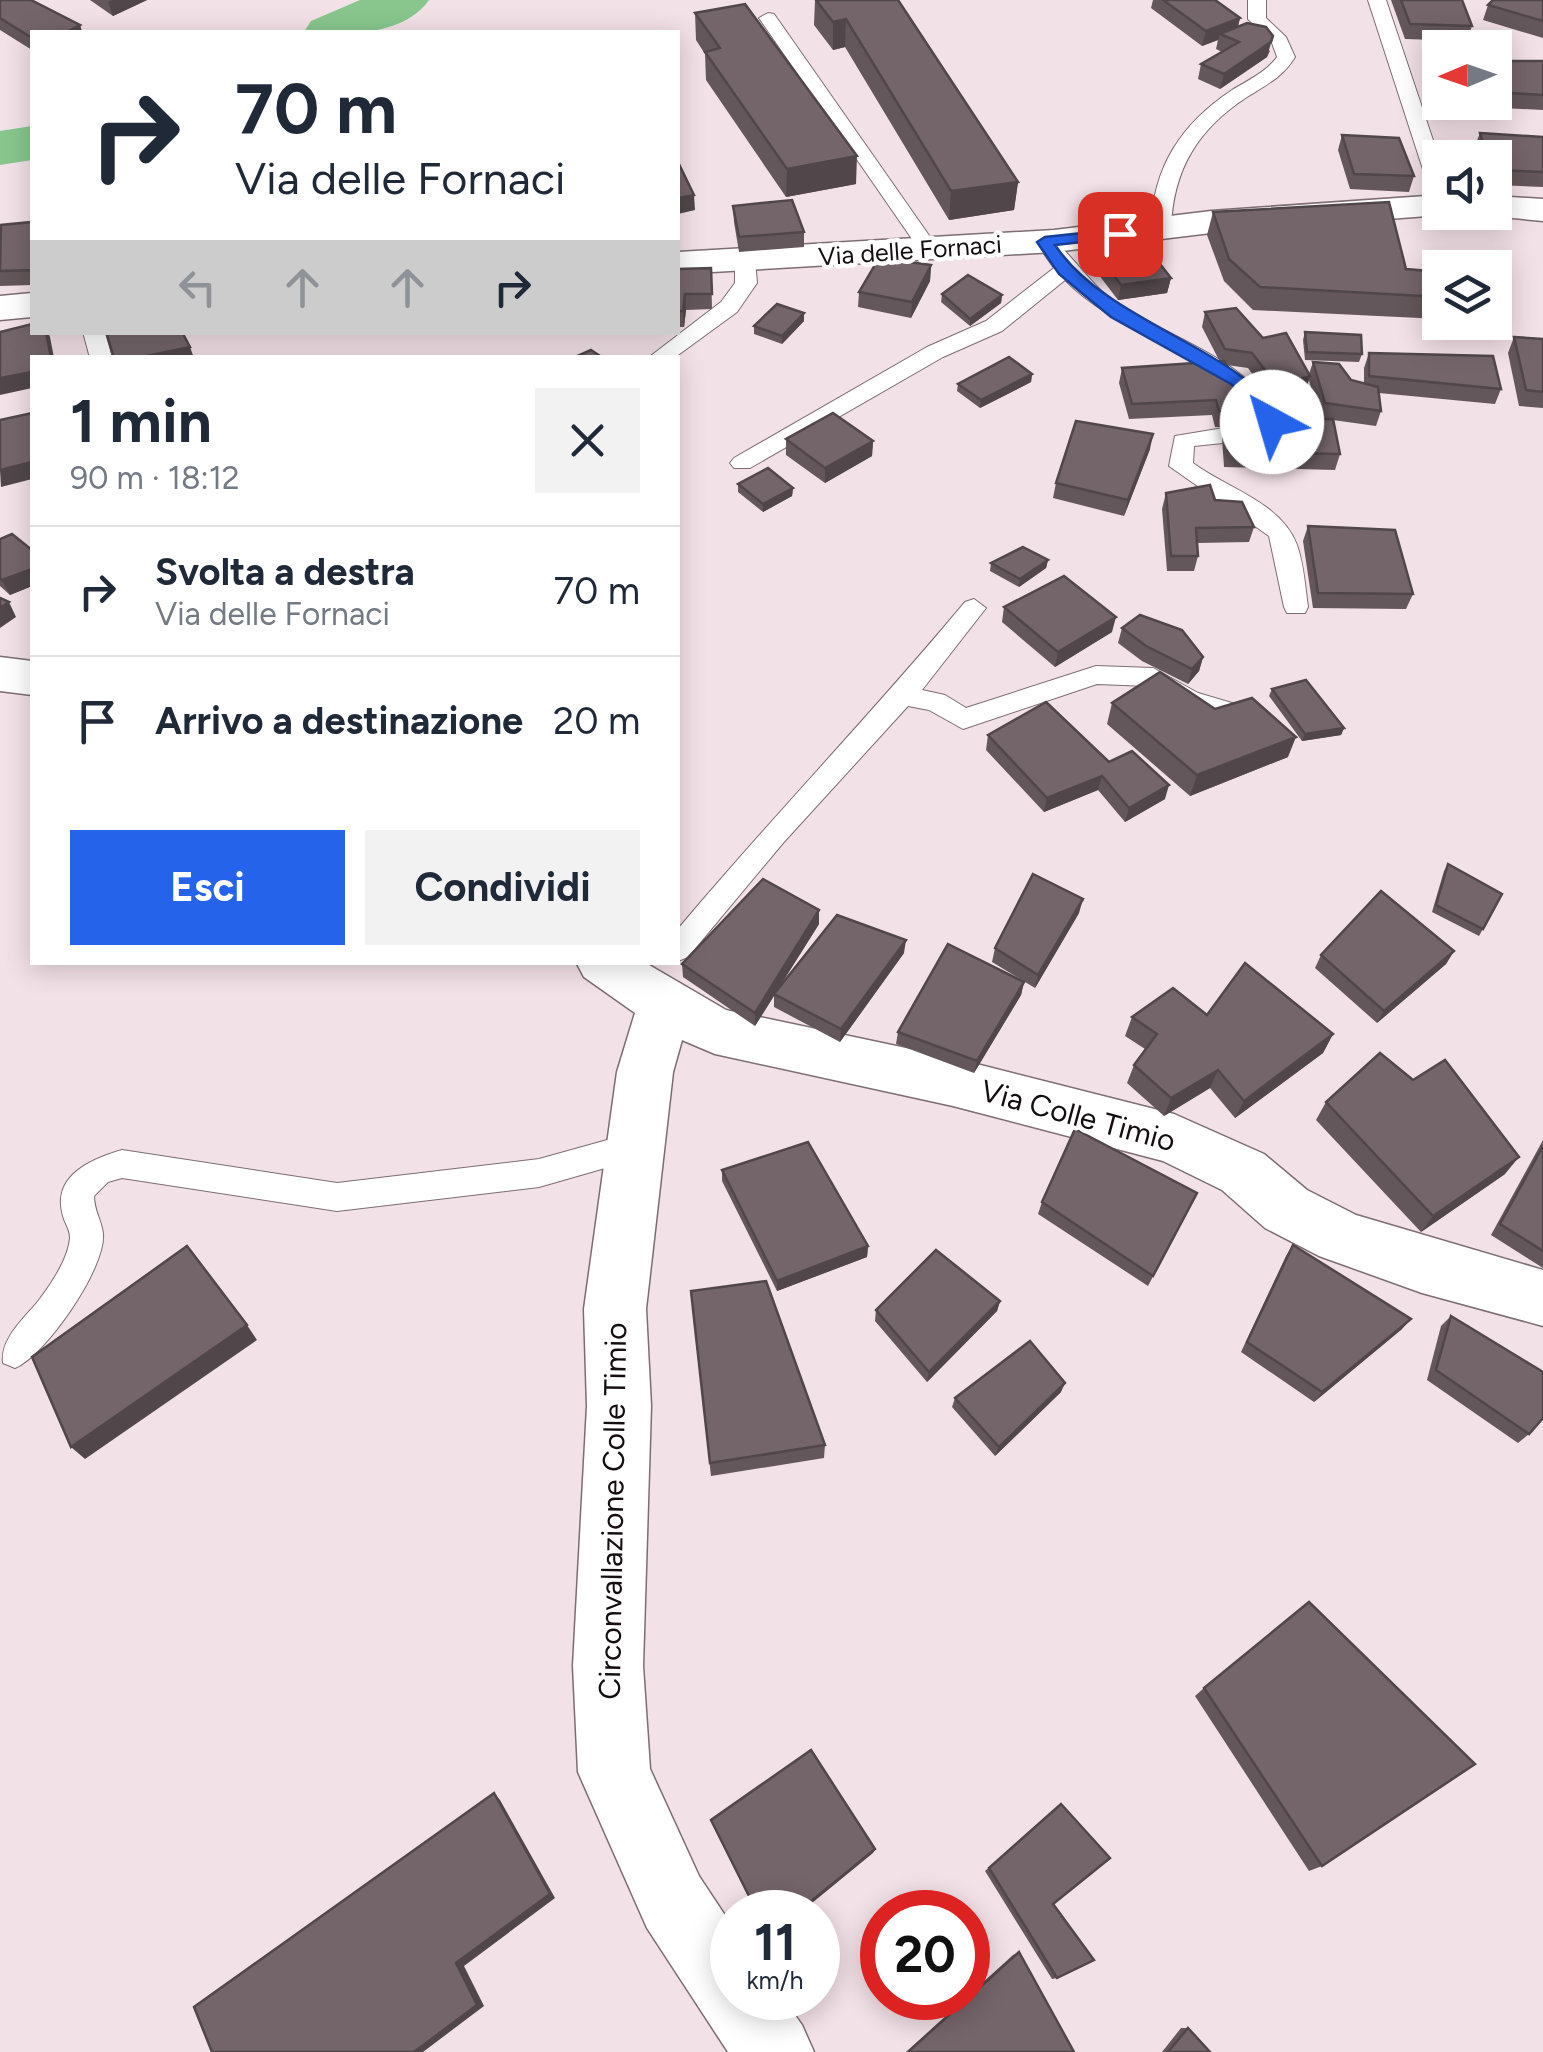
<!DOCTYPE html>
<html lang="it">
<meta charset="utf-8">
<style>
body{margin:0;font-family:Figtree,sans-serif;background:#f2f2f3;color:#1f2937;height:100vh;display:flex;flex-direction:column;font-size:38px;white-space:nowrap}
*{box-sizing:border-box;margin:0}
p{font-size:32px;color:#747a83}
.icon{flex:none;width:55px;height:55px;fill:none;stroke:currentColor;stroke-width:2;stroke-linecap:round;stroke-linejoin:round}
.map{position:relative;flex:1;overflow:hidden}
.side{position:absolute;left:30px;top:355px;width:650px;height:610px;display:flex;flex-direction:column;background:#fff;border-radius:0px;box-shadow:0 5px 25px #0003}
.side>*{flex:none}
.top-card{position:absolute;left:30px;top:30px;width:650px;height:305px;border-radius:0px;box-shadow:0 5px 25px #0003;background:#fff;color:#1f2937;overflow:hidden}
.needle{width:65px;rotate:268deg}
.fabs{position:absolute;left:1422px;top:30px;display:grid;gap:20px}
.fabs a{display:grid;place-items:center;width:90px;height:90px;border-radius:0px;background:#fff;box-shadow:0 5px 25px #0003;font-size:50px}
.speed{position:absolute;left:710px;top:1890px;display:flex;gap:20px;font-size:50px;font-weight:700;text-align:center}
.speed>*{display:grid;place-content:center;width:130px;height:130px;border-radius:50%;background:#fff;box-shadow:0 5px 25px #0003;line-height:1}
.speed small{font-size:25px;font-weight:400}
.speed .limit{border:15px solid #d22;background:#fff;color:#111}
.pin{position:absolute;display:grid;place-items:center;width:85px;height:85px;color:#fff;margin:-42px;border-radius:20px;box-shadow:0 5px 15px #0006}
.me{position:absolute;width:110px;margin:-55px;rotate:321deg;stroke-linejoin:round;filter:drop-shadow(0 0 8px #0008)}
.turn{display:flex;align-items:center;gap:35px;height:210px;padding:0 40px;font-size:45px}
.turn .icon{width:130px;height:130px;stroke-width:2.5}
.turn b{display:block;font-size:70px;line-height:85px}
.lanes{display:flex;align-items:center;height:95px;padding:0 40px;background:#0003;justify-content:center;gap:50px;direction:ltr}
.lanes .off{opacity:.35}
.round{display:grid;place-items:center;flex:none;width:105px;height:105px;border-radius:0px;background:#f2f2f3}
.overview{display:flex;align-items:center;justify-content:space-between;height:170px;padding:0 40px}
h1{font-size:60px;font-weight:700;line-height:75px}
.primary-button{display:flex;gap:20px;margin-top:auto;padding:20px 40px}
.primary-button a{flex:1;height:115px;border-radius:0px;background:#2563eb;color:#fff;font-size:40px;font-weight:700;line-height:115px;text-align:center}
.primary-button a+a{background:#f2f2f3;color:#1f2937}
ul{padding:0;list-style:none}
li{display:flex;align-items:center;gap:30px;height:130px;padding:0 40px;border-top:2px solid #e0e1e3}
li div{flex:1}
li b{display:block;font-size:38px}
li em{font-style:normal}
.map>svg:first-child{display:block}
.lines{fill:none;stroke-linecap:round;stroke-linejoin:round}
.river{fill:#88c68d;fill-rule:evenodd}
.service-casing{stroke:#7c6d72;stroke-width:2}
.minor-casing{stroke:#7c6d72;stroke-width:3}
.service{fill:#fff;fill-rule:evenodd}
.minor{fill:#fff;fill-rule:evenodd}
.wall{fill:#64575b;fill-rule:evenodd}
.shaded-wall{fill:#51474a}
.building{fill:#74656a;stroke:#51474a;stroke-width:2.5}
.route{fill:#2563eb;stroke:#184099;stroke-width:2.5}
.labels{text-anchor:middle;stroke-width:9;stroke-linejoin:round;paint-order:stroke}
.far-street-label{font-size:25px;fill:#140e10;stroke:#fff}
.street-label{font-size:30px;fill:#140e10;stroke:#fff}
</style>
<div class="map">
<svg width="1543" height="2052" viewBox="0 0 1543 2052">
<rect width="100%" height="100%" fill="#f2e1e7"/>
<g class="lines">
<g class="river">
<path d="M360 0H429C403 37 343 35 304 32L311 21Z"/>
<path d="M32 126V160L0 165V131Z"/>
</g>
<defs>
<g id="service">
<path d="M1248 0H1266V18L1286 37 1295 57C1283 77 1266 85 1247 97 1198 129 1173 169 1171 228L1168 232H1154L1151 228C1153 167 1181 124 1232 90 1248 80 1265 73 1277 57L1272 43 1248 19Z"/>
<path d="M1368 0H1386L1440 161V197L1430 191Z"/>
<path d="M768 13 774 14 935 244 938 248 935 252H921L759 18Z"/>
<path d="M1045 235C1058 238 1089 281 1104 293 1166 342 1240 350 1283 422L1280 427 1242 441 1194 446 1193 463C1226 488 1281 502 1297 545 1304 565 1305 586 1308 607L1305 613H1287L1284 607 1269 536 1169 466 1175 436 1254 423 1259 420C1221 356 1121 337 1065 280L1002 331 943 357 750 468H734L730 463 734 458 927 347 986 321 1054 268 1035 241Z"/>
<path d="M745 254 755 260 757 283 737 312 674 358H648L721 302 735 283V260Z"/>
<path d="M83 332H105L112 358H90Z"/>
<path d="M974 599 986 608 922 690 945 695 966 708 1096 666 1153 668 1198 693 1242 706 1246 713 1242 720 1233 723 1180 707 1148 686 1097 684 963 729 929 710 908 706 783 843 688 957 678 961V929C771 818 872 714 965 602Z"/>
<path d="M636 1132 647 1136 652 1146 647 1156 539 1187 337 1211 122 1178 108 1182 94 1196C94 1211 102 1221 103 1234 106 1268 45 1356 15 1368L3 1363C0 1338 25 1318 39 1300 52 1283 68 1259 70 1238 70 1229 65 1224 63 1216 51 1176 91 1159 122 1150L337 1183 539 1159Z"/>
</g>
<g id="minor">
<path d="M1440 195V212L1453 214 1211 233 1054 252 678 274V252L1054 230 1211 211Z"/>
<path d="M1495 196 1543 199V221L1482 215 1495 212Z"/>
<path d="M32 293V317L0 320V296Z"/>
<path d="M0 657 32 661V695L0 691Z"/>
<path d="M576 962H644L726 1010 953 1058 1174 1114 1264 1154 1307 1190 1356 1215 1543 1270V1326L1422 1293 1319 1256 1265 1228 1222 1190 1163 1161 953 1106 715 1054 682 1040 673 1072 646 1309 651 1406 643 1666 650 1769 699 1876 732 1926V1998H783L802 2025 814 2052H728L647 1928 578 1772 573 1666 587 1406 584 1309 617 1072 635 1013 584 977Z"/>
</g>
</defs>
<use href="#service" class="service-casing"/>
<use href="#minor" class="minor-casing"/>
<use href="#service" class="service"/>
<use href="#minor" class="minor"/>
</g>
<g class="wall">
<path d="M0 0 80 25 82 32H32V50L0 30Z"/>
<path d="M90 0H147L113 16Z"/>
<path d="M815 0H898L1018 182 1014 210 949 220 845 47 833 50 814 25Z"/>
<path d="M1153 0H1215L1240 18 1238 27 1270 51 1267 57 1220 89 1198 79 1201 64 1222 52 1216 49 1218 40 1202 46 1151 8Z"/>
<path d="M1391 0H1462L1472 26 1467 41 1405 39Z"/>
<path d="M1543 0V38L1483 20 1488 5Z"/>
<path d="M695 13 856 184 786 197 706 80 705 54 696 40Z"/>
<path d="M1495 61H1543V110L1484 107 1482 102H1495Z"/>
<path d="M1480 133 1543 137V187L1495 185V158H1477L1474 148Z"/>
<path d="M1342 135 1414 176 1409 192 1350 189 1338 150Z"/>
<path d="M733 206 804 232V247L739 252 734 222Z"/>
<path d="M1213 212 1406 269 1440 272V319L1253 310 1224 281 1207 235Z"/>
<path d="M32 222V285L0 286V227Z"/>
<path d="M1092 247 1139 264 1171 278 1167 293 1118 300 1089 262Z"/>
<path d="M931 265 930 281 911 318 858 307 859 292Z"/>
<path d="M711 268 712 309 686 310 684 327H678V269Z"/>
<path d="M942 294 1002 295 1001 303 970 326 941 302Z"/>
<path d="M1205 312 1263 338 1309 374 1313 362 1351 380 1364 383V368L1369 353 1501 389 1495 404 1379 393 1381 411 1376 426 1333 420 1340 454 1335 470 1224 467 1222 438 1225 427H1215L1212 415 1129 419 1119 383 1122 368 1220 362 1202 327ZM1227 365 1248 368 1272 401 1305 391 1309 380 1320 419 1326 420 1255 422 1257 413Z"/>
<path d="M804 313V321L782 344 754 334V326Z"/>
<path d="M1305 332 1362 354 1359 362 1305 360 1303 340Z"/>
<path d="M1514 337 1543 339V408L1519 406 1508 353Z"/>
<path d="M1032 374 1031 382 980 408 957 391 958 384Z"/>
<path d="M786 439 873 441 872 456 825 483 786 455Z"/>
<path d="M1150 449 1124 516 1053 498 1056 483Z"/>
<path d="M738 484 793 488 792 496 763 512 738 492Z"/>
<path d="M1166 493 1215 500 1254 527 1249 542 1197 543 1198 556 1194 571H1167L1162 509Z"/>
<path d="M1308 526 1413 594 1406 609 1313 608 1303 541Z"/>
<path d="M0 539 32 550V586L10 595 0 586Z"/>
<path d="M1048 560 1046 568 1019 587 990 571 991 563Z"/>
<path d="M1004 607 1112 632 1055 667 1002 622Z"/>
<path d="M1122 628 1203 657 1199 671 1188 684 1142 661 1118 643Z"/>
<path d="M1272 689 1344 728 1341 735 1302 741 1269 696Z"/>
<path d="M1112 703 1288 757 1190 796 1107 724Z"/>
<path d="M988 735 1109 762 1165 799 1125 822 1098 790 1044 812 986 750Z"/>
<path d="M1448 864 1502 894 1479 936 1432 912 1444 871Z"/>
<path d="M819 910V924L780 986 904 953 840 1042 774 1007V996L755 1026 683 977 682 964Z"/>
<path d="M1079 913 1035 988 992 962 995 948Z"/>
<path d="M1454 951 1446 964 1377 1023 1315 968 1321 955Z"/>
<path d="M1024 982 1021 995 974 1073 896 1044 898 1032Z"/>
<path d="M1207 1015 1333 1034 1323 1053 1235 1118 1210 1088 1164 1116 1127 1083 1134 1065 1145 1049 1125 1036 1132 1017Z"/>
<path d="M1326 1102 1505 1174 1421 1232 1316 1120Z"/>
<path d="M1543 1140V1268L1491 1235Z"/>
<path d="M722 1170 868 1246 867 1257 777 1291 722 1181Z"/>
<path d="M1197 1193 1148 1286 1038 1214 1042 1202Z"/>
<path d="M1293 1245 1402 1329 1314 1402 1241 1352 1286 1256Z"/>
<path d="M1000 1301 997 1311 927 1382 875 1321 876 1310Z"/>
<path d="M692 1306 825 1445 824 1458 711 1476Z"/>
<path d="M1451 1316 1529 1434 1518 1443 1427 1380 1441 1326Z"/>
<path d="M1061 1392 995 1456 952 1407 955 1398Z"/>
<path d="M1204 1688 1322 1866 1309 1871 1195 1696Z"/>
<path d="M1061 1804 1053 1904 1057 1978 1052 1979 985 1871Z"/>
<path d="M1019 1952 1074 2052H906L1013 1955Z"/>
<path d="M1181 2028H1188L1210 2052H1162Z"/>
</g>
<g class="shaded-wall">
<path d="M112 0H147L113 16 108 2Z"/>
<path d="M1240 18 1236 33 1220 34 1218 40 1202 46 1206 31Z"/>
<path d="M846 19 845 47 833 50V22Z"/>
<path d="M80 25 82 32H67Z"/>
<path d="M1273 36 1267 57 1220 89 1224 74Z"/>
<path d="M857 156 856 184 786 197 787 169Z"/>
<path d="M1018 182 1014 210 949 220 951 191Z"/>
<path d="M694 195 695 210 678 214V198Z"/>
<path d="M931 265 930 281 911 318 912 302Z"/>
<path d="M1171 278 1167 293 1118 300 1121 285Z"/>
<path d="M685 294 686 310 684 327 683 311Z"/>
<path d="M1002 295 1001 303 970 326V319Z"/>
<path d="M804 313V321L782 344V336Z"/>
<path d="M46 332H48L50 337 54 358H51Z"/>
<path d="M190 347 194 358H137Z"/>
<path d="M32 372V388L0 395V378Z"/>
<path d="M1032 374 1031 382 980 408 981 400Z"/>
<path d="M1310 376 1305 391 1272 401 1277 386Z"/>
<path d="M1153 434 1150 449 1124 516 1128 500Z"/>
<path d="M873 441 872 456 825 483V468Z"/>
<path d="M32 462V479L1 487 0 470Z"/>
<path d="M793 488 792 496 763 512V504Z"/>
<path d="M1048 560 1046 568 1019 587 1020 579Z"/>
<path d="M32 569V586L10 595 2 580Z"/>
<path d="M9 602 16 617 0 628V608Z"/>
<path d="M1116 617 1112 632 1055 667 1058 652Z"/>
<path d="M1203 657 1199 671 1188 684 1192 669Z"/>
<path d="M1344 728 1341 735 1302 741 1305 734Z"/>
<path d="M1296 737 1288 757 1190 796 1197 775Z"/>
<path d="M1102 776 1098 790 1044 812 1047 798Z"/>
<path d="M1169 785 1165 799 1125 822 1129 808Z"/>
<path d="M1083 899 1079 913 1035 988 1038 975Z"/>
<path d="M819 910V924L755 1026V1013Z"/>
<path d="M906 940 904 953 840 1042 841 1029Z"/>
<path d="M1454 951 1446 964 1377 1023 1384 1011Z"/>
<path d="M1024 982 1021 995 974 1073 977 1061Z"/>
<path d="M1333 1034 1323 1053 1235 1118 1244 1101Z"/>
<path d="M1218 1070 1210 1088 1164 1116 1171 1098Z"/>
<path d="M1519 1157 1505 1174 1421 1232 1433 1216Z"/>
<path d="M868 1246 867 1257 777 1291V1281Z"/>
<path d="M1000 1301 997 1311 927 1382 929 1372Z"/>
<path d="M1411 1319 1402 1329 1314 1402 1322 1392Z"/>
<path d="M247 1325 257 1340 85 1459 71 1447Z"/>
<path d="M1065 1383 1061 1392 995 1456 999 1447Z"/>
<path d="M494 1793 500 1800 555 1898 464 1966 484 2006 423 2052H414L456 1963Z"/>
<path d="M875 1849 873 1853 801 1912H798Z"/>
</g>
<g class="building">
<path d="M0 0H31L80 25 67 32H32V38L0 18Z"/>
<path d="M816 0H898L1018 182 951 191 846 19 833 22Z"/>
<path d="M1163 0H1215L1240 18 1206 31Z"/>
<path d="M1401 0H1462L1472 26 1410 24Z"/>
<path d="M1493 0H1543V21L1488 5Z"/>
<path d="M745 4 857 156 787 169 705 52 720 48 695 13Z"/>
<path d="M1247 23 1266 27 1273 36 1271 42 1224 74 1201 64 1239 42 1220 34Z"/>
<path d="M1495 61H1543V95L1495 92Z"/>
<path d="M1480 133 1543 137V172L1495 170V158H1487Z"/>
<path d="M1342 135 1399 138 1414 176 1354 174Z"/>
<path d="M678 162 694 195 678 198Z"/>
<path d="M792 200 804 232 739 237 733 206Z"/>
<path d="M1389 202 1406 269 1440 272V297L1260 287 1229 259 1213 212Z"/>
<path d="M32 222V270L0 271 1 225Z"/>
<path d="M1121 241 1139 264 1156 259 1171 278 1121 285 1092 247Z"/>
<path d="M879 258 931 265 912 302 859 292Z"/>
<path d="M711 268 712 294H685L683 311H678V269Z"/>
<path d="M968 275 1002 295 970 319 942 294Z"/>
<path d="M777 304 804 313 782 336 754 326Z"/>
<path d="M1236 308 1263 338 1286 333 1310 376 1277 386 1252 353 1225 349 1205 312Z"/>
<path d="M32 324V332H46L51 358H32V372L0 378V332Z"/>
<path d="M106 332H182L190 347 137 358H114Z"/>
<path d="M1305 332 1361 335 1362 354 1307 352Z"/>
<path d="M1514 337 1543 339V392L1526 390Z"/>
<path d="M591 350 603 358H573Z"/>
<path d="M1369 353 1493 356 1501 389 1369 376Z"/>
<path d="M1009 357 1032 374 981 400 958 384Z"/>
<path d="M1224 361 1257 413 1219 411 1216 400 1132 404 1122 368Z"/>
<path d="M1313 362 1339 364 1351 380 1378 387 1381 411 1325 403Z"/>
<path d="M32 413V462L0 470V420Z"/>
<path d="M833 413 873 441 825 468 786 439Z"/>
<path d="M1333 419 1340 454 1229 452 1226 422Z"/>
<path d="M1076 421 1153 434 1128 500 1056 483Z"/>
<path d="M768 468 793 488 763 504 738 484Z"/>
<path d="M1210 485 1215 500 1242 502 1254 527 1196 528 1198 556H1171L1166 493Z"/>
<path d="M1308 526 1395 530 1413 594 1318 593Z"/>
<path d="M12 534 32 550V569L2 580 0 578V539Z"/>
<path d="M1023 547 1048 560 1020 579 991 563Z"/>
<path d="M1064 576 1116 617 1058 652 1004 607Z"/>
<path d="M0 598 9 602 0 608Z"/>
<path d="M1140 615 1182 630 1203 657 1192 669 1146 646 1122 628Z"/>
<path d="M1160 672 1215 709 1252 698 1296 737 1197 775 1112 703Z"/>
<path d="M1306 680 1344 728 1305 734 1272 689Z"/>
<path d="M1046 702 1109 762 1132 751 1169 785 1129 808 1102 776 1047 798 988 735Z"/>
<path d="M1448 864 1502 894 1483 929 1436 905Z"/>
<path d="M1033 874 1083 899 1038 975 995 948Z"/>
<path d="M763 879 819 910 755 1013 682 964Z"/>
<path d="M1381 891 1454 951 1384 1011 1321 955Z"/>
<path d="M837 915 906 940 841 1029 774 994Z"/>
<path d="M948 944 1024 982 977 1061 898 1032Z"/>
<path d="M1245 963 1333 1034 1244 1101 1218 1070 1171 1098 1134 1065 1157 1034 1132 1017 1173 988 1207 1015Z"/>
<path d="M1380 1053 1413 1080 1445 1060 1519 1157 1433 1216 1326 1102Z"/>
<path d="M1075 1129 1197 1193 1153 1276 1042 1202Z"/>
<path d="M808 1142 868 1246 777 1281 722 1170Z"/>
<path d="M1543 1146V1251L1500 1224Z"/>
<path d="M1293 1245 1411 1319 1322 1392 1247 1342Z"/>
<path d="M187 1246 247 1325 71 1447 32 1357Z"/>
<path d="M936 1250 1000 1301 929 1372 876 1310Z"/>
<path d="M766 1281 825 1445 710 1463 691 1291Z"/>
<path d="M1451 1316 1543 1372V1418L1529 1434 1436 1370Z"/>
<path d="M1030 1341 1065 1383 999 1447 955 1398Z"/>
<path d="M1309 1602 1475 1764 1322 1866 1204 1688Z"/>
<path d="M811 1750 875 1849 798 1912H757L711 1820Z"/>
<path d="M494 1793 550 1894 456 1963 477 2005 414 2052H212L194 2007Z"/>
<path d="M1061 1804 1110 1858 1053 1904 1094 1960 1057 1978 989 1868Z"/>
<path d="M1019 1952 1074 2052H908Z"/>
<path d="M1188 2028 1210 2052H1168Z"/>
</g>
<path class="route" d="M1120 229 1128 234 1126 237 1055 245C1109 326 1249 350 1281 422L1278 426H1266L1256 405 1231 384 1111 317 1083 294 1059 274 1037 242 1045 237Z"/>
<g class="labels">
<g class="far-street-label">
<text transform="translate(910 250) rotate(-4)" y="9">Via delle Fornaci</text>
</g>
<g class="street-label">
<text transform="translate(1078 1116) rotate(15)" y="10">Via Colle Timio</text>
<text transform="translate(613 1511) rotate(-89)" y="10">Circonvallazione Colle Timio</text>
</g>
</g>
</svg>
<div class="fabs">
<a><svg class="needle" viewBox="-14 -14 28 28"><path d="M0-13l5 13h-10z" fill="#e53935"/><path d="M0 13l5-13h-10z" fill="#747a83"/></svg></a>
<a><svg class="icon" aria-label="sound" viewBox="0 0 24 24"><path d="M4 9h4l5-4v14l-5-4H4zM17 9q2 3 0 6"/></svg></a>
<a><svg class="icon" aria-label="layers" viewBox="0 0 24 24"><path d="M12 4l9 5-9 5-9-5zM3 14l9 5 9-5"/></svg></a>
</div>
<div class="speed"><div>11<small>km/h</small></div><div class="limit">20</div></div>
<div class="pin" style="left:1120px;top:234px;background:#d93025"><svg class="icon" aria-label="arrive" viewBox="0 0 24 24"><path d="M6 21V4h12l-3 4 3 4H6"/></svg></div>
<svg class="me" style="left:1272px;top:422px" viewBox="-20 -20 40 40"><circle r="19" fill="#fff"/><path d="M0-13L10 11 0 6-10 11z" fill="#2563eb"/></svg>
<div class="top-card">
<div class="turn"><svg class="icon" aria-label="right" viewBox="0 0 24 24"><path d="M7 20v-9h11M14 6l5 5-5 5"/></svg><div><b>70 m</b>Via delle Fornaci</div></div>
<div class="lanes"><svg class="icon off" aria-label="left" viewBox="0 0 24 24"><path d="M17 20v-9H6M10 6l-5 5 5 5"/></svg><svg class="icon off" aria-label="ahead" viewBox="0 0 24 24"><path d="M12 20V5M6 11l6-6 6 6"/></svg><svg class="icon off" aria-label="ahead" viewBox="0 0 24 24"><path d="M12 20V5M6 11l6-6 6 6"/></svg><svg class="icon" aria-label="right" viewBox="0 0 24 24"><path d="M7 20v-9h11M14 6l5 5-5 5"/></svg></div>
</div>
<section class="side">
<div class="overview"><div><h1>1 min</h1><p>90 m · 18:12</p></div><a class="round"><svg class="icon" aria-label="close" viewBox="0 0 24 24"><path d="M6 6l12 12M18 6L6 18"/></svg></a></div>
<ul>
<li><svg class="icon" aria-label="right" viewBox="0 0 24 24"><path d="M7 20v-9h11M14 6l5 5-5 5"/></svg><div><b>Svolta a destra</b><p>Via delle Fornaci</p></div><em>70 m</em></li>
<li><svg class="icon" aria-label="arrive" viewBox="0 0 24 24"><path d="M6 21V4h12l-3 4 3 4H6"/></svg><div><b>Arrivo a destinazione</b></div><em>20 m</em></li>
</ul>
<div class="primary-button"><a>Esci</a><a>Condividi</a></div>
</section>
</div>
